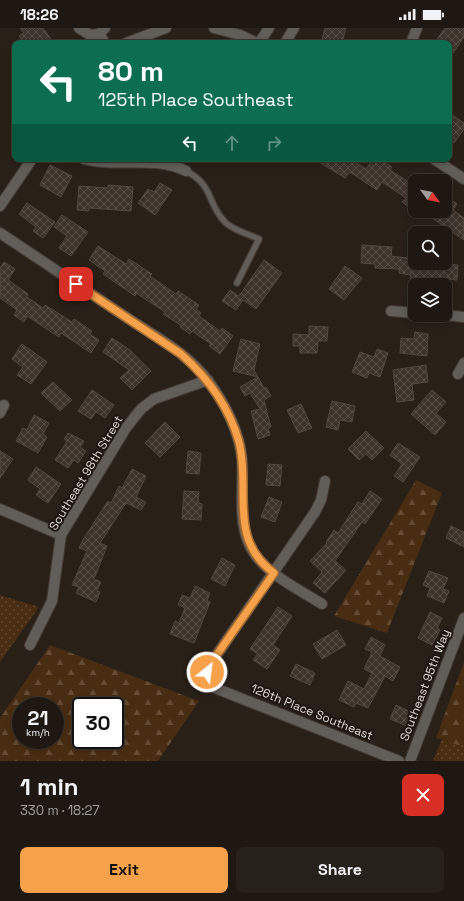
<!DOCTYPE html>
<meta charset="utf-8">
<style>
body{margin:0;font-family:"Space Grotesk",sans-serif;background:#27211b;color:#f1f3f6;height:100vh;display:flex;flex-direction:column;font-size:15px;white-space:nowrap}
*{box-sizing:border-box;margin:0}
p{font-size:13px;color:#a1a09f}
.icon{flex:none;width:22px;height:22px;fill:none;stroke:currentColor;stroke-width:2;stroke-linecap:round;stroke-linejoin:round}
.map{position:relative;height:733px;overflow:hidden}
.sheet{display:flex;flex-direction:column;background:#1f1812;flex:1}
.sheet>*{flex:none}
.guide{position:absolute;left:12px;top:12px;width:440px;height:122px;border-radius:8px;box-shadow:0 2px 6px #0003,0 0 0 1px #3c3732;background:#0b6e4f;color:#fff;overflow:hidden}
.needle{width:26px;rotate:123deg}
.controls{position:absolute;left:408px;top:146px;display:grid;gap:8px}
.controls a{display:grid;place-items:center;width:44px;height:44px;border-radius:8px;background:#1f1812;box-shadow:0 2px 6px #0003,0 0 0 1px #3c3732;font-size:20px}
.speed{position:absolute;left:12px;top:669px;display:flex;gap:8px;font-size:20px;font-weight:700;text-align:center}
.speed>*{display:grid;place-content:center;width:52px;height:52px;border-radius:50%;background:#1f1812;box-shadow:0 2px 6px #0003,0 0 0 1px #3c3732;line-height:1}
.speed small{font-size:10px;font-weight:400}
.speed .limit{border:2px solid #111;border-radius:6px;background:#fff;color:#111}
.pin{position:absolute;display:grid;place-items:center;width:34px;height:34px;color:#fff;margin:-17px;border-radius:8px;box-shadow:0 2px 6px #0006}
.me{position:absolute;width:44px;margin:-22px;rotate:29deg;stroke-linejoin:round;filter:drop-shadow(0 0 3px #0008)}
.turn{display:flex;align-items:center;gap:14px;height:84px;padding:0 20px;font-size:18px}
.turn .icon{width:52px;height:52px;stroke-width:2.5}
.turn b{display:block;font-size:28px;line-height:34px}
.lanes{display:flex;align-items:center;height:38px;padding:0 20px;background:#0003;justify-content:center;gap:20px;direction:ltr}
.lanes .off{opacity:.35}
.round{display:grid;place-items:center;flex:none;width:42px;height:42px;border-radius:8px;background:#27211b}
.headline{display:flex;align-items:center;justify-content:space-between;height:68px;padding:0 20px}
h1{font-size:24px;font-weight:600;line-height:30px}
.cta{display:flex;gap:8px;margin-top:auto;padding:8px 20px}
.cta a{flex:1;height:46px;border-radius:8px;background:#f7a14a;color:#111;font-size:16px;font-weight:600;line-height:46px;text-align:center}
.cta a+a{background:#27211b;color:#f1f3f6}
.status{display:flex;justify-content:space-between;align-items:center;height:28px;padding:0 20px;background:#1f1812;direction:ltr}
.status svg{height:11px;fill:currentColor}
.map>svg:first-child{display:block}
.grass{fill:url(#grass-dots)}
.forest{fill:url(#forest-firs);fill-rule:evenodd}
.building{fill:url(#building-cross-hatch);stroke:#52483f}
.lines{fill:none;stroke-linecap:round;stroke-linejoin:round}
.service-casing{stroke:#433a32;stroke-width:8}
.minor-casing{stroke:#433a32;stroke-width:12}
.tertiary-casing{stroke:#433a32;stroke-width:12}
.service{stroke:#615d59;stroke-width:5.5}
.minor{stroke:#615d59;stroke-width:10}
.tertiary{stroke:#615d59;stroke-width:10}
.route-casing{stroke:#a16930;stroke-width:10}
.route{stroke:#f7a14a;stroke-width:7}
.labels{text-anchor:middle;stroke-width:4;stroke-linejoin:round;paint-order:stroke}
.street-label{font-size:12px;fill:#e0dad4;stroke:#1f160f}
</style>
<div class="status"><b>18:26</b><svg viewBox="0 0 49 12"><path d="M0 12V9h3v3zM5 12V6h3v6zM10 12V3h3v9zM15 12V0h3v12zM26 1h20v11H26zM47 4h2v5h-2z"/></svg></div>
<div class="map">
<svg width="464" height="733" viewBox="0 0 464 733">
<defs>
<pattern id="grass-dots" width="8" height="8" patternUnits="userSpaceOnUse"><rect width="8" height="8" fill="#492d12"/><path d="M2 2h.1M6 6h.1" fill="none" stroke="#634b34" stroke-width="1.8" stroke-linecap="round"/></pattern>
<pattern id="forest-firs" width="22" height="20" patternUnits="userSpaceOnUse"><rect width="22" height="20" fill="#492d12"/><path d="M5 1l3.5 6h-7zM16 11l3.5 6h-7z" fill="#634b34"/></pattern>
<pattern id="building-cross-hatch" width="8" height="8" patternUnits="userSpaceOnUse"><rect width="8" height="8" fill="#3d332b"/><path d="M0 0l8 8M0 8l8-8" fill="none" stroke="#595049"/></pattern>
</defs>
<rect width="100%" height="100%" fill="#292018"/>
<g class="grass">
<path d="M0 567 39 579 0 634Z"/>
<path d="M464 658V733H433Z"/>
</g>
<g class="forest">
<path d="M416 452 442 465 387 605 334 588Z"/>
<path d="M50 617 199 673 158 733H0V690ZM21 678H55V712H21ZM81 678H115V712H81Z"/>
<path d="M464 634V710L461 718 436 710Z"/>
</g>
<g class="building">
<path d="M20 0H43L54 15H24L19 8 24 5Z"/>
<path d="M325 0H346L342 15H321Z"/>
<path d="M445 0H464V9L449 31V15H434Z"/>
<path d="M449 85 464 95V101L454 115 449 112Z"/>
<path d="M314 131H351L366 141 373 131H380L392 139 390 142 415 158V176L412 181 402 174 406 170 382 154 377 162 350 144 345 150Z"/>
<path d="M50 137 72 148 61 169 40 157Z"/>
<path d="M160 155 172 162 155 187 138 175 148 161 154 164Z"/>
<path d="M108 157 133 159 131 183 89 180V183L77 182 79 158 108 160Z"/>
<path d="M445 167 457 176 453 182 464 190V212L422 183H445Z"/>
<path d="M27 175 55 194 43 210 33 203 36 199 19 186Z"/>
<path d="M62 187 88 204 71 228 59 220 67 208 54 199Z"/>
<path d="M362 217 392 219 391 228 415 231V235L458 237 457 252 446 251 445 255 424 254V257L410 256 411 247 399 245V241L375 240V236L361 235Z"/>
<path d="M98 218 126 236 129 231 152 246 150 248 176 266 178 263 199 277 196 281 201 285 199 288 220 303 222 300 233 308 220 326 209 318 211 316 192 303 190 306 180 299 182 298 163 286 165 284 136 265 135 268 103 246 105 243 89 232Z"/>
<path d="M264 232 282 245 256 281 243 272 236 282 222 273 230 262 239 268Z"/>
<path d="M4 234 15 241 8 252 28 266 27 269 43 280 45 277 72 294 74 291 92 303 90 306 99 312 91 325 61 305 59 309 27 288 24 294 14 287 17 282 0 270V240Z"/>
<path d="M345 238 362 250 344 272 329 261Z"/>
<path d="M309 298 328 299 327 313H318L317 325H300V318H293V306L309 307Z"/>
<path d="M415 304 428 306 427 328 400 325 401 310 414 311Z"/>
<path d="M112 310 131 323 151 343 132 362 120 350 129 342 103 324Z"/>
<path d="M241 311 260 316 254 342 258 349 233 343Z"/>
<path d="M22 316 47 334 31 356 17 347 23 339 12 331Z"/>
<path d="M377 321 388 325 380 349 369 345 367 350 352 344 360 324 374 329Z"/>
<path d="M426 337 428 354 412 356 414 372 397 374 393 342Z"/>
<path d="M258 349 264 360 266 359 271 368 264 372 271 399 268 400 270 407 258 411 251 383 260 381 250 365 245 368 240 359Z"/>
<path d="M53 354 72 372 60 383 41 365Z"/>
<path d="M92 362 114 377 105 390 96 384 91 391 78 383Z"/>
<path d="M432 362 446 374 436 385 446 394 435 407 411 386Z"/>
<path d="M332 373 355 378 352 394 340 392 338 402 326 399Z"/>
<path d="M301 376 312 400 298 405 287 382Z"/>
<path d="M34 387 49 395 43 406 47 409 38 425 16 413 23 400 27 402Z"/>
<path d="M165 394 180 409 160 429 145 415Z"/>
<path d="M366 403 384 420 372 432 366 426 359 432 348 421Z"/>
<path d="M68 405 84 413 80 419 86 423 78 435 74 432 68 440 55 432 67 413 64 411Z"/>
<path d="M398 415 420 429 403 454 394 448 402 436 390 427Z"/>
<path d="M0 423 13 431 0 450Z"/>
<path d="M188 423 201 425 199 446 186 445Z"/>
<path d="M268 436 282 437 280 458 266 457Z"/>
<path d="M36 439 61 456 48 475 36 467 40 461 28 452Z"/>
<path d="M132 441 146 448 136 469 146 474 141 482 126 475 100 515 107 518 94 551 101 554 97 563 100 564 96 574 76 565 79 559 72 557 87 523 79 520 84 510 108 473 111 475 119 458 122 460Z"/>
<path d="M184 463 199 464 198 475 202 476 201 492 182 491Z"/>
<path d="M370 463 382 471 365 496 362 494 335 533 346 542 325 565 313 555 322 544 310 533 327 515 326 514 334 502 338 505 358 474 362 476Z"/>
<path d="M269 469 282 474 275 494 261 489Z"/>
<path d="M451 498 464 504V519L446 510Z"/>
<path d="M222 530 235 537 225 558 211 551Z"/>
<path d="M429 543 448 550 443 561 449 563 444 575 427 568 430 560 423 557Z"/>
<path d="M195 558 210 565 207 573 210 574 194 615 170 606 175 593 179 595 185 580 178 577 182 567 190 570Z"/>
<path d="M278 579 292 588 273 617 280 622 267 641 253 632 258 626 250 621Z"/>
<path d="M430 584 442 590 437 600 440 602 432 617 418 610Z"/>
<path d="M337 602 346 617 322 631 313 616Z"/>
<path d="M371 609 385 617 380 628 400 639 393 653 385 648 368 680 356 675 354 679 339 672 348 653 364 661 372 645 364 641 372 624 365 621Z"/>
<path d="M296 636 315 645 310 657 290 648Z"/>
<path d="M396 677 413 685 407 698 390 691Z"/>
</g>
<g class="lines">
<defs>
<path id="service" d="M186 143C214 157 207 176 225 194 231 201 250 207 259 211L237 255"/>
<g id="minor">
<path d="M79 0 90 7 99 6 105 0"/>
<path d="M214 0 240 7 257 15"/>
<path d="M99 6 105 15"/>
<path d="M126 15 166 0"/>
<path d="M259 15 269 0"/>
<path d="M285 15 294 0"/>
<path d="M411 15 417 0"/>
<path d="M84 131C117 140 155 127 186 143"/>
<path d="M434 131 464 151"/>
<path d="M0 178 32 131"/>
<path d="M0 205C43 234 86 262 129 291 156 309 189 326 209 354 225 376 239 403 242 431 244 462 235 501 256 528 272 549 300 562 322 576"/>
<path d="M391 283 415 285"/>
<path d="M444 287 464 289"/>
<path d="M458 346 464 335"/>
<path d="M0 385 4 377"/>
<path d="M325 453 321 472 315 484 209 638C206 647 208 654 215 660L399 733"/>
<path d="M0 481 61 507"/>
<path d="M30 617 52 573 61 507 126 400 141 381 154 371 208 352"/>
</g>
<path id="tertiary" d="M410 733 464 590"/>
</defs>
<use href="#service" class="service-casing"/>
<use href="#minor" class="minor-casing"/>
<use href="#tertiary" class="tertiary-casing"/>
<use href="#service" class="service"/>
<use href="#minor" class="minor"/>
<use href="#tertiary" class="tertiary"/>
</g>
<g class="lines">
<defs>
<path id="route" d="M76 256 181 326C208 350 229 378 239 414 251 460 227 511 274 545L209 638 207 644"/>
</defs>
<use href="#route" class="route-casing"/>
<use href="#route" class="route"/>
</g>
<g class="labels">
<g class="street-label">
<text transform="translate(86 445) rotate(-59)" y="4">Southeast 98th Street</text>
<text transform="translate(425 657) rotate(-69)" y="4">Southeast 95th Way</text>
<text transform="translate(312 684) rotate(22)" y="4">126th Place Southeast</text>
</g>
</g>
</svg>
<div class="controls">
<a><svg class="needle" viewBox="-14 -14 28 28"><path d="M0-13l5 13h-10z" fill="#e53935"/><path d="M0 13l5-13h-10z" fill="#a1a09f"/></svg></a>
<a><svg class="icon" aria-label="search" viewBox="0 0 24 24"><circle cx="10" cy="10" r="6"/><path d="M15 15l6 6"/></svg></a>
<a><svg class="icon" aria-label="layers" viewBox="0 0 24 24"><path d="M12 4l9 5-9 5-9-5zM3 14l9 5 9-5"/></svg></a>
</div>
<div class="speed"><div>21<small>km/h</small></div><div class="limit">30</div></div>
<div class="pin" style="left:76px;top:256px;background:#d93025"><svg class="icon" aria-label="arrive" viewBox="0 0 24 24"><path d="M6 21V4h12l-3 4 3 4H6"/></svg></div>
<svg class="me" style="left:207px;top:644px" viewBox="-20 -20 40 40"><circle r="17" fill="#f7a14a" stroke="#fff" stroke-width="3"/><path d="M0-11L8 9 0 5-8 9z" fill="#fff"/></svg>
<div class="guide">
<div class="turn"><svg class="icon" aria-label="left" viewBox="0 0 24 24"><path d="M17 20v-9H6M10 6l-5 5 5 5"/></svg><div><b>80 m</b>125th Place Southeast</div></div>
<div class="lanes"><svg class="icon" aria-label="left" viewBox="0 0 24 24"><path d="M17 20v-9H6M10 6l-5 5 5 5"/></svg><svg class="icon off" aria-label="ahead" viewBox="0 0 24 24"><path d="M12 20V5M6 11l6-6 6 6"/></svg><svg class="icon off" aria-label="right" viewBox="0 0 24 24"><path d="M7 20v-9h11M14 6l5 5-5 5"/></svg></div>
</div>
</div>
<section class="sheet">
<div class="headline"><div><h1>1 min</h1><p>330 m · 18:27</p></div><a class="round" style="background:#d93025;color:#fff"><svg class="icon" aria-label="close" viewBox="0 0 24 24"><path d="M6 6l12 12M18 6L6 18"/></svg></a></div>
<div class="cta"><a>Exit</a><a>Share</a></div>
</section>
